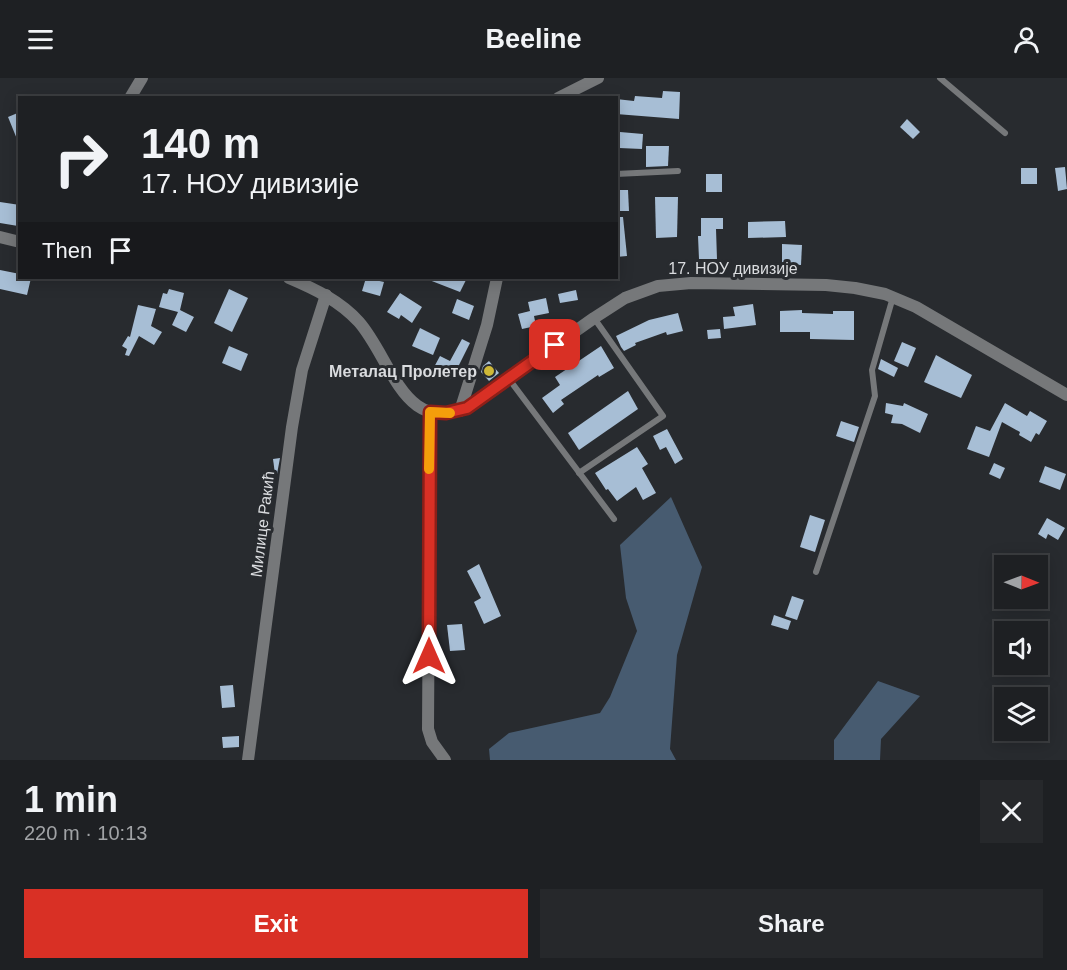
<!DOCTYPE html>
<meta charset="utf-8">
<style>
body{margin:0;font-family:Helvetica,sans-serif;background:#26282b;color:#f1f3f6;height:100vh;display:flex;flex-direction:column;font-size:22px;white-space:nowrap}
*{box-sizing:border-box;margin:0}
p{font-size:20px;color:#a1a3a6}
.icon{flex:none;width:33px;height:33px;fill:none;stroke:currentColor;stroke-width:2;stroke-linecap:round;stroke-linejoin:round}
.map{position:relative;height:682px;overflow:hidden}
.sheet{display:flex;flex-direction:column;background:#1e2023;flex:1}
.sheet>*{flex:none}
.top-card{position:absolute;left:18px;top:18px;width:600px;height:183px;border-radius:0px;box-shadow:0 3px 15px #0003,0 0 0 2px #3c3e41;background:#1e2023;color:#f1f3f6;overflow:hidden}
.needle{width:39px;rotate:91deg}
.fabs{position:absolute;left:994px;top:477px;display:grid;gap:12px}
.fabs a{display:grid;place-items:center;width:54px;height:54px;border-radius:0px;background:#1e2023;box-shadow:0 3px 15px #0003,0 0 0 2px #3c3e41;font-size:30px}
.pin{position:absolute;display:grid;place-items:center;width:51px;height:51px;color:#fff;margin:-26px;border-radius:12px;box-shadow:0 3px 9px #0006}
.me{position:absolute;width:66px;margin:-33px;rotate:0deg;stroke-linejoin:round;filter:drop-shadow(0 0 4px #0008)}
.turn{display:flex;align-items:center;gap:21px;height:126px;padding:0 24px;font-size:27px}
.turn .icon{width:78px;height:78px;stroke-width:2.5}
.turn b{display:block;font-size:42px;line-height:51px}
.then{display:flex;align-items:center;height:57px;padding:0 24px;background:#0003;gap:12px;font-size:22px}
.round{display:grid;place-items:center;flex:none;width:63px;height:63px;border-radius:0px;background:#26282b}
.headline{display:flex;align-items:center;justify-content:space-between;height:102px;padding:0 24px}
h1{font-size:36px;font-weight:700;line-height:45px}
.button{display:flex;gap:12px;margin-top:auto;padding:12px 24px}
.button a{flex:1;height:69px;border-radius:0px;background:#d93025;color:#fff;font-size:24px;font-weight:700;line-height:69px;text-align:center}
.button a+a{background:#26282b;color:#f1f3f6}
header{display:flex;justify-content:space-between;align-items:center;height:78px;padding:0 24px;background:#1e2023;font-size:27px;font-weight:700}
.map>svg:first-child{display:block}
.forest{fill:#475b70}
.building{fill:#a7bed5}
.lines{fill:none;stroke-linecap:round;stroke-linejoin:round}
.service{stroke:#76787a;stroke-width:6}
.minor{stroke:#76787a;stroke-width:12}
.tertiary{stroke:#76787a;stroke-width:12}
.route-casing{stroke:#8d1f18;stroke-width:15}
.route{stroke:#d93025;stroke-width:10}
.slow{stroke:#f59e0b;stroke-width:10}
.poi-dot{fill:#ceb838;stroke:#282b2f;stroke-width:2}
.labels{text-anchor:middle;stroke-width:6;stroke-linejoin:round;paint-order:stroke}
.street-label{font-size:16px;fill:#dadcdf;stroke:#282b2f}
.poi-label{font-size:16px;font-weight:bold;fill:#dadcdf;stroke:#282b2f;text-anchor:end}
</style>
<header><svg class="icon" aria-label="menu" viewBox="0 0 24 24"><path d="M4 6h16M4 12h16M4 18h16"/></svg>Beeline<svg class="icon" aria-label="person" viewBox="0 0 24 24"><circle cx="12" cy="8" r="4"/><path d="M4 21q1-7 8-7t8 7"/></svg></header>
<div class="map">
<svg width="1067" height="682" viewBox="0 0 1067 682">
<rect width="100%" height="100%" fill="#282b2f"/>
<g class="forest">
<path d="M671 419 702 489 677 577 670 671 676 682H490L489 671 509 655 600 635 610 619 637 553 626 520 620 467Z"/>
<path d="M878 603 920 618 881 661 880 682H834V662Z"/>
</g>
<g class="building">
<path d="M663 13 680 14 679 41 616 36V21L634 23 635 18 662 20Z"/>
<path d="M20 34V66H19L8 39Z"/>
<path d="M907 41 920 54 913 61 900 49Z"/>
<path d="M620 54 643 56 642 71 619 70Z"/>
<path d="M646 68H669L668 88 646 89Z"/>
<path d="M1065 89 1067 111 1058 113 1055 90Z"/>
<rect x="1021" y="90" width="16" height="16"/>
<rect x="706" y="96" width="16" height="18"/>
<path d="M616 112H628L629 133H616Z"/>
<path d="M655 119H678L677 159 656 160Z"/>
<path d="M0 124 20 127 18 148 0 145Z"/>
<path d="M616 139H623L627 178 616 179Z"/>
<path d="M701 140H723V151H716L717 181H699L698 158H701Z"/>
<path d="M785 143 786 159 748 160V144Z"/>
<path d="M782 166 802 167 801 187 782 186Z"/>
<path d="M0 192 20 196V200H31L27 217 0 211Z"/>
<path d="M366 200 384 204 380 218 362 213Z"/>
<path d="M424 200H467L460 214Z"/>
<path d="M169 211 184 215 180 232 194 239 186 254 172 247 178 234 159 229 163 215 167 216Z"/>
<path d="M229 211 248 220 232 254 214 245Z"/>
<path d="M576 212 578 222 560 225 558 216Z"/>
<path d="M400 215 422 229 412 245 401 237 399 241 387 234Z"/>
<path d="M546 220 549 235 534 238 536 248 522 251 518 236 530 233 528 224Z"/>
<path d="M457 221 474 228 469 242 452 235Z"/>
<path d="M753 226 756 247 724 251 723 239 735 238 733 229Z"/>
<path d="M138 227 156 231 151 248 162 254 154 267 139 258 129 278 125 277 127 271 122 268 128 258 130 259Z"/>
<path d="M802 232V235L833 236V233H854V262L810 261V254H780V233Z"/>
<path d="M678 235 683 253 667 257 666 254 635 265 636 267 624 273 621 269 616 258 649 242Z"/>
<path d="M420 250 440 260 433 277 412 268Z"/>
<path d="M720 251 721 260 708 261 707 252Z"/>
<path d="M462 261 470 265 452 301 433 291 440 278 450 283Z"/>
<path d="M902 264 916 270 908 289 894 283Z"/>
<path d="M229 268 248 276 241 293 222 285Z"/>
<path d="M601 268 614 290 599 299 598 297 561 322 564 326 553 335 542 320 560 307 555 299Z"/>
<path d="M936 277 972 297 961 320 924 304Z"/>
<path d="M881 281 898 290 894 299 878 291Z"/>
<path d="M489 283 499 295 489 303 481 294 483 288Z"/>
<path d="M628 313 638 331 579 372 568 355Z"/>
<path d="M886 325 903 328 904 325 928 336 920 355 902 346 891 345 893 337 885 335Z"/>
<path d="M1005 325 1027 338 1030 333 1047 343 1039 357 1036 355 1031 364 1019 357 1020 354 1002 344 989 379 967 371 976 348 990 353Z"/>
<path d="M841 343 859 349 854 364 836 358Z"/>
<path d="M667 351 683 381 675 386 666 369 660 372 653 358Z"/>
<path d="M637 369 648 386 642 390 656 415 643 422 636 409 617 423 608 411 606 412 595 395Z"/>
<path d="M280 380 277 396H275L273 381Z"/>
<path d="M994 385 1005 390 1000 401 989 396Z"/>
<path d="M1045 388 1066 396 1060 412 1039 404Z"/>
<path d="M810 437 825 442 815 474 800 469Z"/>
<path d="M1047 440 1065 450 1058 462 1048 456 1046 461 1038 456Z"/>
<path d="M479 486 501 538 484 546 474 524 481 520 467 493Z"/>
<path d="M792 518 804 522 797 542 785 538Z"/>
<path d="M774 537 791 543 788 552 771 547Z"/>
<path d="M462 546 465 572 450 573 447 547Z"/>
<path d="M233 607 235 629 222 630 220 608Z"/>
<path d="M239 658V669L223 670 222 659Z"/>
</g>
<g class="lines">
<g class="service">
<path d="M940 0 1005 55"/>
<path d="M616 96 678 93"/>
<path d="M509 301 614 441"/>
<path d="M579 395 663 338 594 240"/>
<path d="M816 494 875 318 872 292 893 219"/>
</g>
<g class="minor">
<path d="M130 20 142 0"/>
<path d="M430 334 428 651 432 664 445 682"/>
<path d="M248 682 292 349 302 292 326 217"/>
</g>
<g class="tertiary">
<path d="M558 20 598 0"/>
<path d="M0 159 20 164"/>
<path d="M289 200C315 211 340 223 359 244 393 283 405 364 474 325L594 240 625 220 658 208 691 205 826 207 855 210 885 216 916 229 1067 317"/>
<path d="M460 333 487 247 497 200"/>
</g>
</g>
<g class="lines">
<defs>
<path id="route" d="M429 578 430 334 446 335 467 330 555 267"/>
</defs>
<use href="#route" class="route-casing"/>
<use href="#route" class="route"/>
<path class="slow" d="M429 391 430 334 450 335"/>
</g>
<circle class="poi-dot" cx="489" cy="293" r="6"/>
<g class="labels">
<g class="street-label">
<text x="733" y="196">17. НОУ дивизије</text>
<text transform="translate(262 446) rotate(-83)" y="6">Милице Ракић</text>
</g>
<g class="poi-label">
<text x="477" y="299">Металац Пролетер</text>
</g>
</g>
</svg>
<div class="fabs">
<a><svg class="needle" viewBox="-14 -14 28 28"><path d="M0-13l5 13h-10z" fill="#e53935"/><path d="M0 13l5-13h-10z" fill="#a1a3a6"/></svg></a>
<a><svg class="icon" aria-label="sound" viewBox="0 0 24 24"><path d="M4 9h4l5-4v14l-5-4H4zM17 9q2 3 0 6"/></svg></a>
<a><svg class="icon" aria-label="layers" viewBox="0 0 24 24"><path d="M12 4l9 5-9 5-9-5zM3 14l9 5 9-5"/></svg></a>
</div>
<div class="pin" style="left:555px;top:267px;background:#d93025"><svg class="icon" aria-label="arrive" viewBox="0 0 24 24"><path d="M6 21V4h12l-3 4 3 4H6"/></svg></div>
<svg class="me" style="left:429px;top:578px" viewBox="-20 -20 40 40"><path d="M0-17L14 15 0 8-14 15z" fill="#d93025" stroke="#fff" stroke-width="4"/></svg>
<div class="top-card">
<div class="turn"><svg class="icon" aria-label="right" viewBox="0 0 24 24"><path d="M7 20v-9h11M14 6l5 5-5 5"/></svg><div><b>140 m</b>17. НОУ дивизије</div></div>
<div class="then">Then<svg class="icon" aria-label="arrive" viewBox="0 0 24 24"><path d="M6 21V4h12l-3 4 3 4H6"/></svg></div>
</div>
</div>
<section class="sheet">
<div class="headline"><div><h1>1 min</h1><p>220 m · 10:13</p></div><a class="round"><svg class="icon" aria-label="close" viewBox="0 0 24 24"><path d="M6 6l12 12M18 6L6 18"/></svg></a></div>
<div class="button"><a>Exit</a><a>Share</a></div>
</section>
